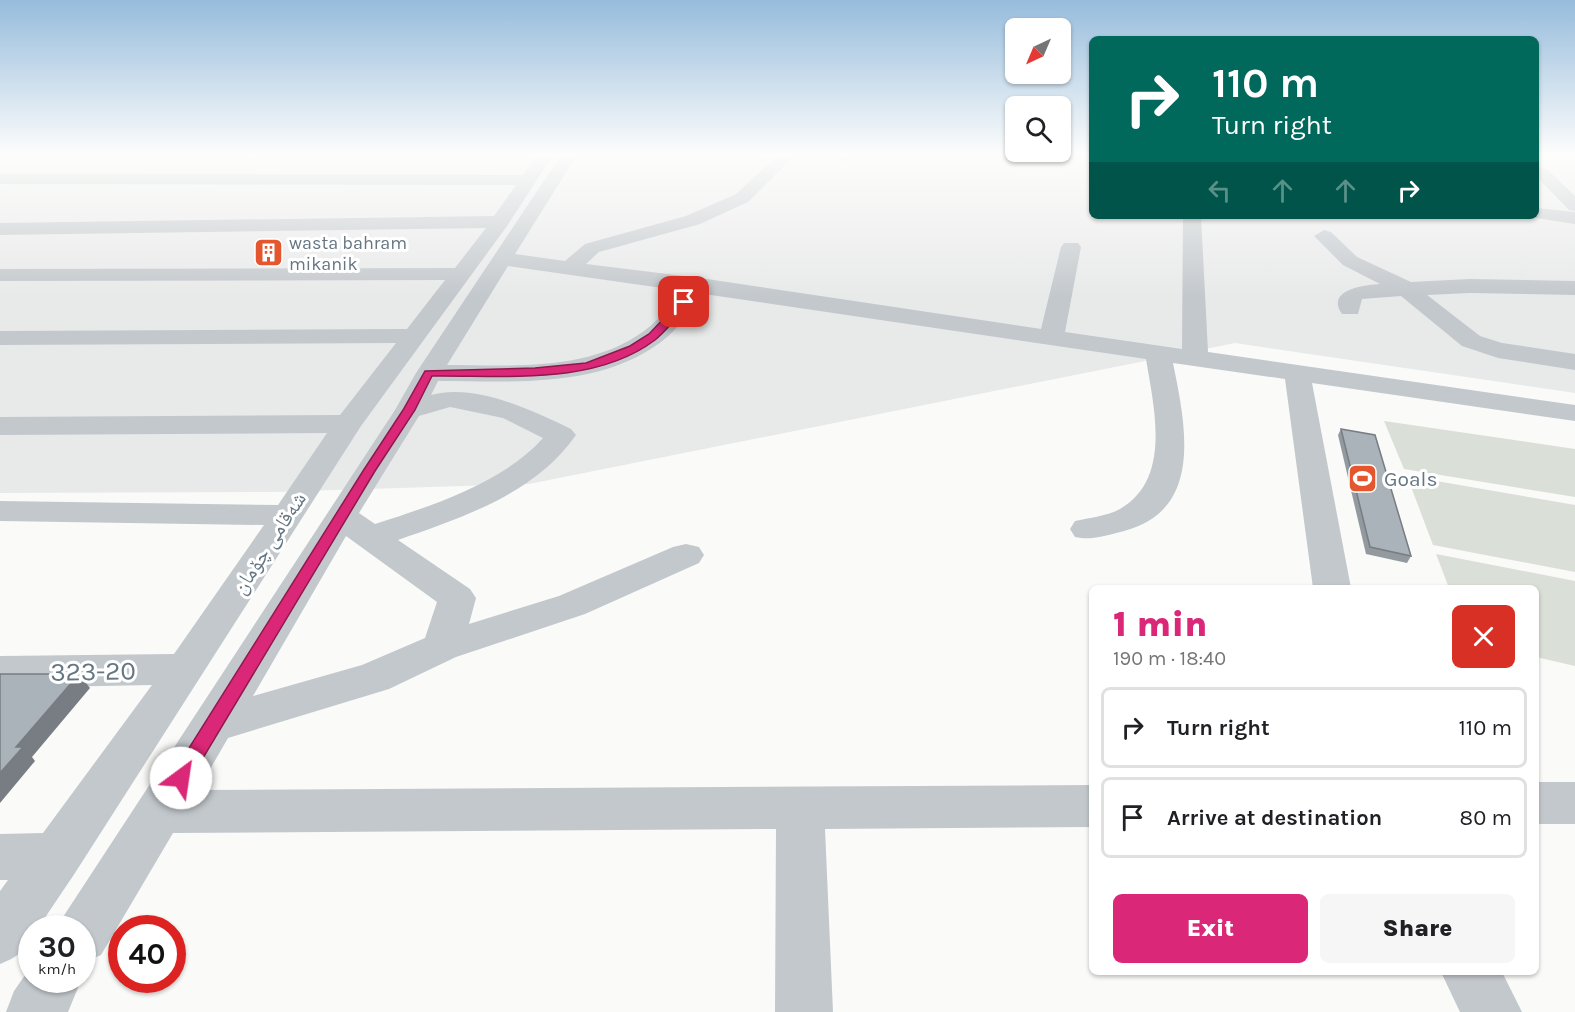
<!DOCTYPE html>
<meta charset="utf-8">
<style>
body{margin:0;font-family:Karla,"Noto Naskh Arabic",sans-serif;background:#f6f6f6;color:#202124;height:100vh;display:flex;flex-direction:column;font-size:22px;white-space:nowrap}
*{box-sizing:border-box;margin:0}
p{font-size:20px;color:#757577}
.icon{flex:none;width:33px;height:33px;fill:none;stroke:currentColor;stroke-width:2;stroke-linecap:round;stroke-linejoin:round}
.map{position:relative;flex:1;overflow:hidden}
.drawer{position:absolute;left:1089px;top:585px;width:450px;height:390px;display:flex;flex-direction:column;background:#fff;border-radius:9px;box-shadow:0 2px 4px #0004}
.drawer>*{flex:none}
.banner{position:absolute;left:1089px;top:36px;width:450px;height:183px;border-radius:9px;box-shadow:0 2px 4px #0004;background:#00695c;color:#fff;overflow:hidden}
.needle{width:39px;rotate:224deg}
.fabs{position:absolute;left:1005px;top:18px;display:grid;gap:12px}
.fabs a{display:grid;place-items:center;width:66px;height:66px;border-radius:9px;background:#fff;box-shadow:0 2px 4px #0004;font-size:30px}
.speed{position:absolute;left:18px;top:915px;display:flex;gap:12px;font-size:30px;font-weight:700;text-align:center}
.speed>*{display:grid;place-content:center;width:78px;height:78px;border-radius:50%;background:#fff;box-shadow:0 2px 4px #0004;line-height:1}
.speed small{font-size:15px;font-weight:400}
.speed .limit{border:9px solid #d22;background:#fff;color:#111}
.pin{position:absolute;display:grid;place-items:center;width:51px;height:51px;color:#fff;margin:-26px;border-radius:12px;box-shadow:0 3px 9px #0006}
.me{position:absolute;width:66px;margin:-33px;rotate:31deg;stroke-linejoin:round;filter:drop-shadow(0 0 4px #0008)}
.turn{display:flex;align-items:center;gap:21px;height:126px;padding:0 24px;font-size:27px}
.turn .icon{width:78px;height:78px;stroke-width:2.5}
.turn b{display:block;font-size:42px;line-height:51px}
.lanes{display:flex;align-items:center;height:57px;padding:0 24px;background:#0003;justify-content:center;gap:30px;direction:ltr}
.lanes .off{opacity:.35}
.round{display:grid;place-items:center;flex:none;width:63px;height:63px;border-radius:9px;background:#f6f6f6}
.head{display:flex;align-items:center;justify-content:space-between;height:102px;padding:0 24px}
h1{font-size:36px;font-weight:800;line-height:45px;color:#db2777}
.primary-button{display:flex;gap:12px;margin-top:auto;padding:12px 24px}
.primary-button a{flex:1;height:69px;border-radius:9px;background:#db2777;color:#fff;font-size:24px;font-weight:800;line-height:69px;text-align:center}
.primary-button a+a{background:#f6f6f6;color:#202124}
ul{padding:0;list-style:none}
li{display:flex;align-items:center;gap:18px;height:81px;margin:0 12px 9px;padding:0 12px;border:3px solid #e0e0e0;border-radius:9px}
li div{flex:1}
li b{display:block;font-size:22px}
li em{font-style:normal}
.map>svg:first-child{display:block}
.built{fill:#e8e9e9}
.green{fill:#dadfd7}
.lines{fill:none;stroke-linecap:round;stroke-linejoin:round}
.minor{fill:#c3c8cc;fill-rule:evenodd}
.wall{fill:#929a9f}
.shaded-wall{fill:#777d82}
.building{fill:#aab3b9;stroke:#777d82;stroke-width:1.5}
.route{fill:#db2777;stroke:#8e194d;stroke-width:1.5}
.labels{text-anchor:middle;stroke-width:6;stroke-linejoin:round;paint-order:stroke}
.far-poi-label{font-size:18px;fill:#657683;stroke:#fff;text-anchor:start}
.poi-label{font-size:21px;fill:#657683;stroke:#fff;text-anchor:start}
.street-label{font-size:21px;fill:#657683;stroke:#fff}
.near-street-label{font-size:26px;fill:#657683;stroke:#fff}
</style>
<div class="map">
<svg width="1575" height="1012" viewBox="0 0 1575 1012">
<rect width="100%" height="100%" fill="#fafaf8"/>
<path class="built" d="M0 155H1092V216H1536V161L1575 164V393L1235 343 529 484 273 492 0 493Z"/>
<g class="green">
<path d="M1384 421 1575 449V497L1404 469Z"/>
<path d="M1407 476 1575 505V572L1433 545Z"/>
<path d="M1436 554 1575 581V666L1536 657V588H1449Z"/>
</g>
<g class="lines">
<g class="minor">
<path d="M537 155H553L507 226 361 426 75 873 38 928H32C32 949 17 957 0 964V891L8 880H0V834L43 833 152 685 0 688V656L174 654 264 525 0 521V501L278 505 327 433 0 435V417L340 415 396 343 0 345V331L407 329 445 280 0 281V269L455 268 486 228 0 235V223L494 216 516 185 0 184V174L523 175Z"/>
<path d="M561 155H577L515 254 565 261 585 244 686 216 736 194 778 155H795L748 202 700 224 599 252 586 264 700 278 1041 329 1061 247 1064 243H1078L1081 247 1065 332 1182 349 1183 216H1201L1208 352 1575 405V421L1312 383 1351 588H1313L1285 379 1173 363C1185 423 1205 510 1124 531 1107 535 1092 541 1075 537L1070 529 1075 521C1089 518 1107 516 1120 509 1172 479 1154 408 1146 359L704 294C690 311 678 329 661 342 598 389 512 381 438 381L431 395C476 383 531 410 571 429L576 435C535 494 463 517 398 540L470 589 476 598 469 624 559 596 673 547 686 544 699 547 704 555 699 563 585 614 456 657 389 689 228 738 198 790 1092 785V827L825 829 833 1012H775L776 829 173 833 101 955 82 963V928H58L63 917 395 410 416 373ZM508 266 683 291C671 305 659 320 644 331 588 372 513 365 447 365ZM450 407 503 418 543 438C503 483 431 506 375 524L359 513 419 416ZM346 536 437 602 425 638 362 665 253 696Z"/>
<path d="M832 155H849L851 157 843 162Z"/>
<path d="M1536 166 1548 170 1575 196V211L1569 210 1536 176Z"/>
<path d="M1536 208 1575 212V224L1530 217 1536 216Z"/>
<path d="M1324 230 1331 232 1357 257 1411 282 1470 279 1575 281V295L1470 293 1427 295 1480 336 1502 343 1575 354V370L1498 358 1462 346 1401 296 1362 299 1358 314H1342C1325 290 1364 285 1380 284L1343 265 1314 236Z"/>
<rect x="1536" y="782" width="39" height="42"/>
<path d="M32 965V980L82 978 68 1012H6L14 991Z"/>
<path d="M1441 972H1502L1522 1012H1460Z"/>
</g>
</g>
<path class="wall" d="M1341 429 1411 556 1407 563 1366 554 1338 435Z"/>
<path class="shaded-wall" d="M79 674 90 688 32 757 35 761 0 803V773L16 747Z"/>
<g class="building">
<path d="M1341 429 1375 435 1411 556 1370 547Z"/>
<path d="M0 674H79L16 747H23L0 773Z"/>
</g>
<linearGradient id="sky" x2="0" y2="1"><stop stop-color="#96bcdc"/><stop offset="0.52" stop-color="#fdfdfc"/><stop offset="1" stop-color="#fdfdfc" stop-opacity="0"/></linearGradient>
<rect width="1575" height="297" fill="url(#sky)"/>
<path class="route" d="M681 300 689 302C679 315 667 330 655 340 594 386 504 375 432 376L415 410 375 471 188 783 181 786 174 783 172 778 174 772 363 471 403 410 425 371 535 368 586 363 630 346 649 334Z"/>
<defs>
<symbol id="building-square" viewBox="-11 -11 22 22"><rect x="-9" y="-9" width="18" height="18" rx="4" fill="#e4572e" stroke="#fff"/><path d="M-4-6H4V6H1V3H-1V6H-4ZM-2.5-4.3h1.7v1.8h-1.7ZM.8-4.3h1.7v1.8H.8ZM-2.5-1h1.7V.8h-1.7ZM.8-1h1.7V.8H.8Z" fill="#fff"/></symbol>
<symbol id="stadium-square" viewBox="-11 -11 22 22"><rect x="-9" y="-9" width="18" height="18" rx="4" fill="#e4572e" stroke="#fff"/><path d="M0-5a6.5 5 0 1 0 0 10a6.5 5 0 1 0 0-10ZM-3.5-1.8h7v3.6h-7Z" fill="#fff"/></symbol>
</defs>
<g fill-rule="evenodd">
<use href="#building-square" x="252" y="236" width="33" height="33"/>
<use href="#stadium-square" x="1346" y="462" width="33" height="33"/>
</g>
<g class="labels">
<g class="far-poi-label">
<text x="289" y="249">wasta bahram<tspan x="289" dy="21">mikanik</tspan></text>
</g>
<g class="poi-label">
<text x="1384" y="486">Goals</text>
</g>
<g class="street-label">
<text transform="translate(269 543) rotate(-57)" y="7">شەقامی چۆمان</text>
</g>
<g class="near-street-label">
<text transform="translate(93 671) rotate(-1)" y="9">323-20</text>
</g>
</g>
</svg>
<div class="fabs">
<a><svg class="needle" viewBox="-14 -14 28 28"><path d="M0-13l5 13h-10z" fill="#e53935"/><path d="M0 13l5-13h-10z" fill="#757577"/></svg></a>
<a><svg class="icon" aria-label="search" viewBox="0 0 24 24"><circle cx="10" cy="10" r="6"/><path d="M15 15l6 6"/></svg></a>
</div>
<div class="speed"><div>30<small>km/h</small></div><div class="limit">40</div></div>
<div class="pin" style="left:684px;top:302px;background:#d93025"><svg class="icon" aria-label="arrive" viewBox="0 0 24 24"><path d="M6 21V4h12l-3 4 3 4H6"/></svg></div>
<svg class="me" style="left:181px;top:778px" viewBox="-20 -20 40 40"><circle r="19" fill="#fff"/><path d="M0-13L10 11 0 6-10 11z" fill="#db2777"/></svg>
<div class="banner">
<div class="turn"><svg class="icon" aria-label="right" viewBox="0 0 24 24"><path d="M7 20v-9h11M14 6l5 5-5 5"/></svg><div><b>110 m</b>Turn right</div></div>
<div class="lanes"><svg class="icon off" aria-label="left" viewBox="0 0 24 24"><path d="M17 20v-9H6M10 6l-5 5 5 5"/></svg><svg class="icon off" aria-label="ahead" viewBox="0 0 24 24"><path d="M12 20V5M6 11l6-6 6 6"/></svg><svg class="icon off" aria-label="ahead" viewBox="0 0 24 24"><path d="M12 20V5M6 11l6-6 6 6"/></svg><svg class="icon" aria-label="right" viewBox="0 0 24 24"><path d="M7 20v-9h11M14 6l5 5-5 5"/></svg></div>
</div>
<section class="drawer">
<div class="head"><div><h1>1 min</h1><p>190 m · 18:40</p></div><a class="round" style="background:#d93025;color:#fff"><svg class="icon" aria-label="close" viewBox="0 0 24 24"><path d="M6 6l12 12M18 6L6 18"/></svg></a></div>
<ul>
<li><svg class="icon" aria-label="right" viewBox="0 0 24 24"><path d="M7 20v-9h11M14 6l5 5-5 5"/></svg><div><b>Turn right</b></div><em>110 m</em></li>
<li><svg class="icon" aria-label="arrive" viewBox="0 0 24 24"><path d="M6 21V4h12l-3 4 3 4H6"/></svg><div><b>Arrive at destination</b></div><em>80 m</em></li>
</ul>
<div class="primary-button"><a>Exit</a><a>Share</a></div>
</section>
</div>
